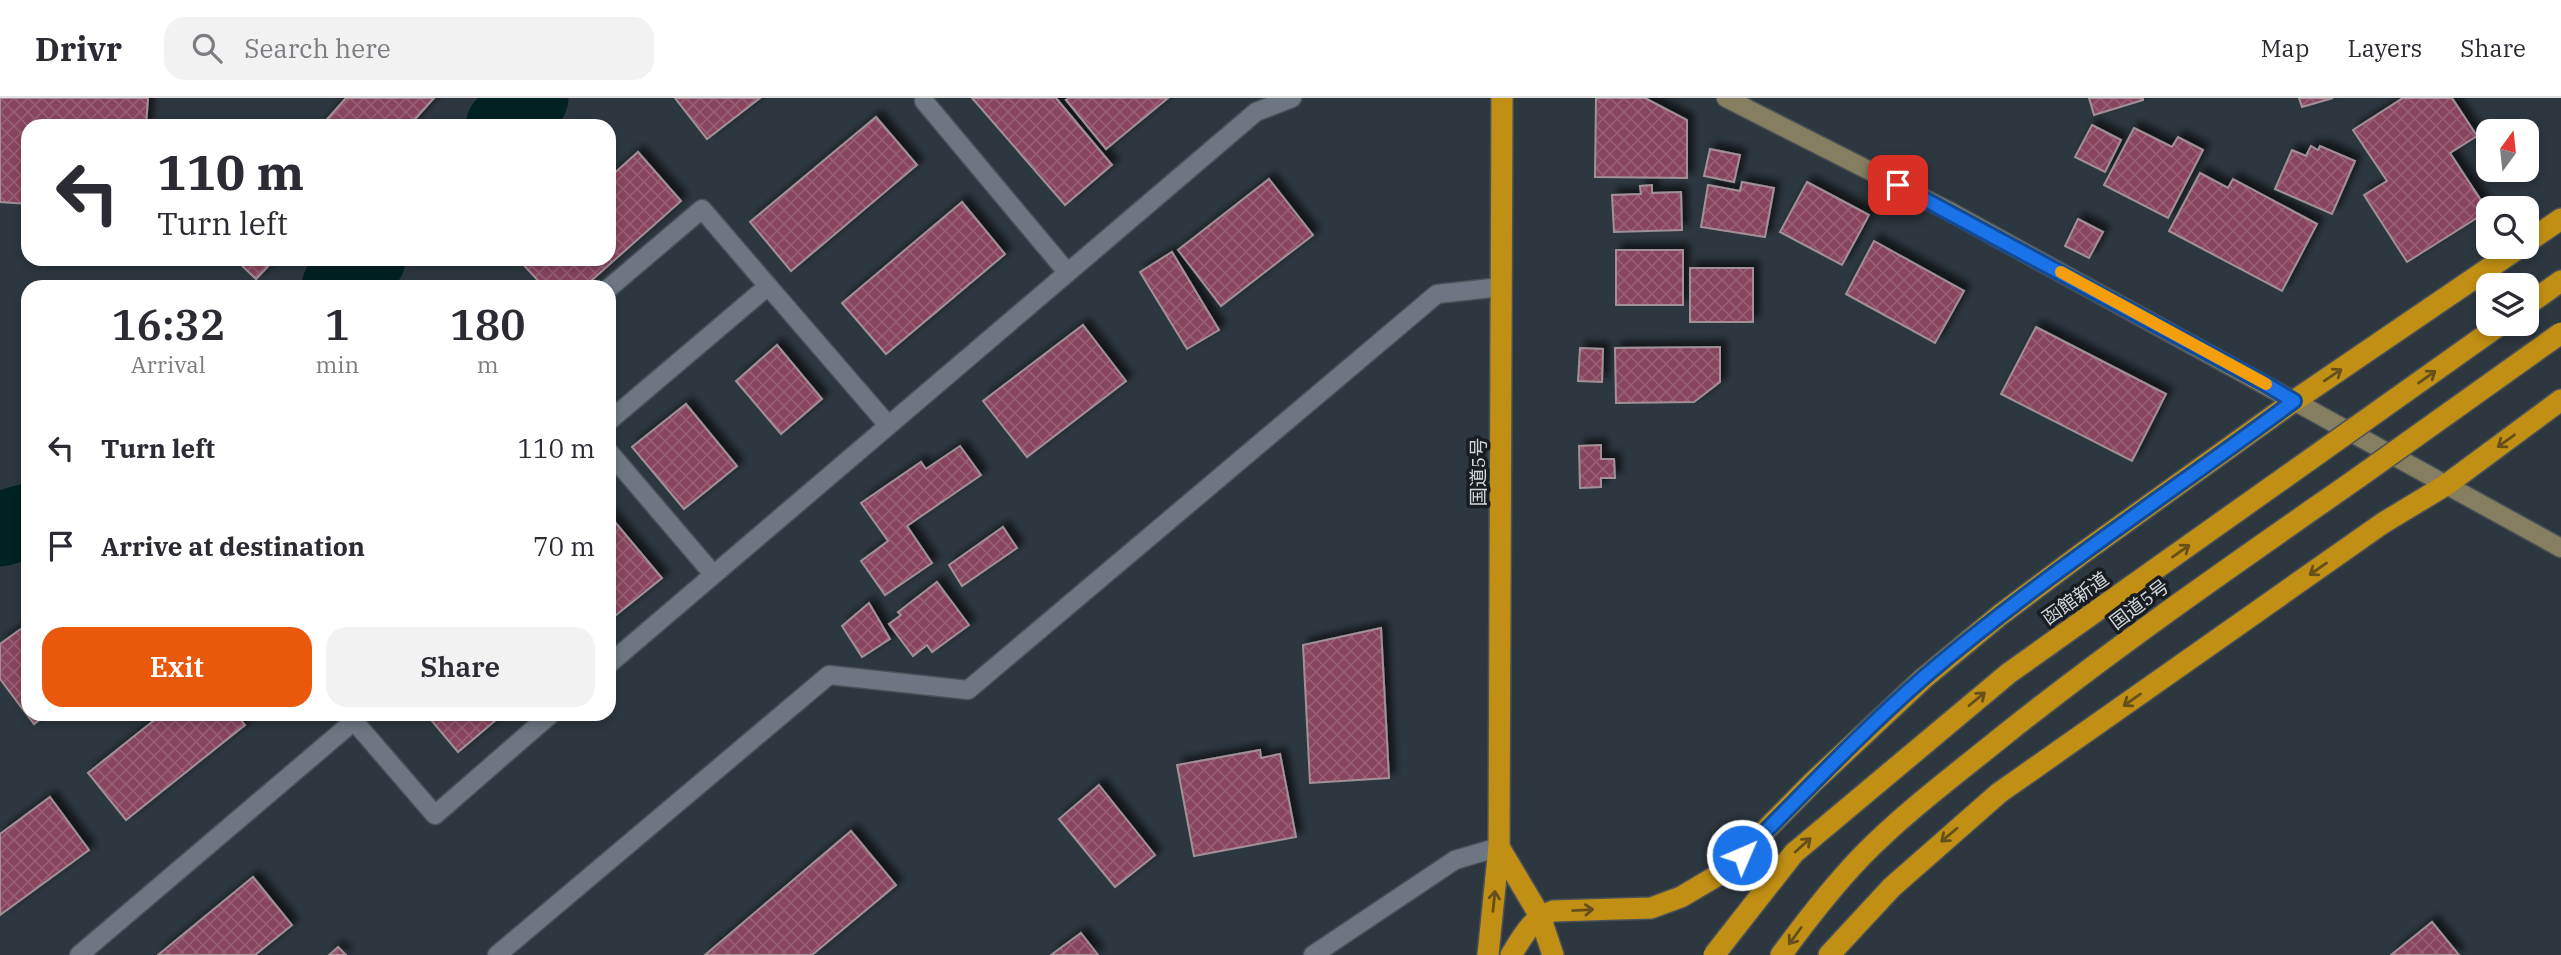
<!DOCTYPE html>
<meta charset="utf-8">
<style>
body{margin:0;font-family:"IBM Plex Serif","Noto Sans JP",serif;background:#f2f2f3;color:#2b2b33;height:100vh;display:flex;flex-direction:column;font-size:26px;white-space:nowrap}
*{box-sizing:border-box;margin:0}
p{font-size:23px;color:#7c7c81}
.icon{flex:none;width:38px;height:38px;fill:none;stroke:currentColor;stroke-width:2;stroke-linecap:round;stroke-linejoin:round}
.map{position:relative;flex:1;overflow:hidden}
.sheet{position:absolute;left:21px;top:182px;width:595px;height:441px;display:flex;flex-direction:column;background:#fff;border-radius:21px;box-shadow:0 4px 10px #0003}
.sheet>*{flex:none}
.banner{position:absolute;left:21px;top:21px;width:595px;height:147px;border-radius:21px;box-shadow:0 4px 10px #0003;background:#fff;color:#2b2b33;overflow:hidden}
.needle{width:46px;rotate:15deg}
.buttons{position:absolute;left:2476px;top:21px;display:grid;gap:14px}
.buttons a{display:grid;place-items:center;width:63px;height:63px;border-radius:14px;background:#fff;box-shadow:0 4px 10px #0003;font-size:35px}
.pin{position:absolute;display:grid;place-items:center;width:60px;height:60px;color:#fff;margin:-30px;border-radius:14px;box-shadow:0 4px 10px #0006}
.me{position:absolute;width:77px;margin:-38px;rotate:45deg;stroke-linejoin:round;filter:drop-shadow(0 0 5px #0008)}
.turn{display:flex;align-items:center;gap:24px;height:147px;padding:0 21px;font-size:32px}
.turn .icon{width:91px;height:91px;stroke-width:2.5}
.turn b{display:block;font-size:49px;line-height:60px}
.eta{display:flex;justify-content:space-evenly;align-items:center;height:119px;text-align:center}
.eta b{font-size:42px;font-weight:600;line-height:49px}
.cta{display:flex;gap:14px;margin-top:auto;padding:14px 21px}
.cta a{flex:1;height:80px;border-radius:21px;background:#ea580c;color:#fff;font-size:28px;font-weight:600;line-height:80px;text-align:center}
.cta a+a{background:#f2f2f3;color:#2b2b33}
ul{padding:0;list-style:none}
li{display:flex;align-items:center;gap:21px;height:98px;padding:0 21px}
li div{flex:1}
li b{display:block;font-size:26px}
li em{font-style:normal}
header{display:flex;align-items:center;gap:42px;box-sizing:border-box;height:98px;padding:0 35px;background:#fff;border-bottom:2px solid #e1e1e2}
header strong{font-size:33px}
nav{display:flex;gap:38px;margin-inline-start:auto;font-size:24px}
.search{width:490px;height:63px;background:#f2f2f3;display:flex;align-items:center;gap:18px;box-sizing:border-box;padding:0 24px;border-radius:21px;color:#7c7c81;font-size:26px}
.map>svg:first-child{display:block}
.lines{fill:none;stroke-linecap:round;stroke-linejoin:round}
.river{stroke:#022;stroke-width:75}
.building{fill:url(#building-cross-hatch);stroke:#a19196;stroke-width:2;filter:url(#shadow)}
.lane-casing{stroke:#4a5258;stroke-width:21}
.street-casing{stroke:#4a5258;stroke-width:21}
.secondary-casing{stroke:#4a5258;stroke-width:21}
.highway-casing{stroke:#4a5258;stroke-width:24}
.lane{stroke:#6d7781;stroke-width:18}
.street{stroke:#6d7781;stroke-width:18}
.secondary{stroke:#867e60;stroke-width:18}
.highway{stroke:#c18f14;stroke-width:21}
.highway-bridge-casing{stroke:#4a5258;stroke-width:24;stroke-linecap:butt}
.highway-bridge{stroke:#c18f14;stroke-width:21}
.oneway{stroke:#65501b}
.route-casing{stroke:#114b97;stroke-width:18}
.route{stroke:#1a73e8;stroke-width:12}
.slow{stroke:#f59e0b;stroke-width:12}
.labels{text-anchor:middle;stroke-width:7;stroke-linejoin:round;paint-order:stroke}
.street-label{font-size:19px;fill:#d1d7dc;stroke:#191d21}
</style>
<header>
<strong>Drivr</strong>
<div class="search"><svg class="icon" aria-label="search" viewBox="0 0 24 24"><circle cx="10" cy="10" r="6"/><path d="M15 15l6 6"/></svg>Search here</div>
<nav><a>Map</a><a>Layers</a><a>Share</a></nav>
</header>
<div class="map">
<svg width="2561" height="857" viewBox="0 0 2561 857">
<defs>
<pattern id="building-cross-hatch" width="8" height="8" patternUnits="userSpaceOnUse" patternTransform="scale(1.75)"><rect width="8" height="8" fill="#88445d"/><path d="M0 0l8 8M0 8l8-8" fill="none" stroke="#985e74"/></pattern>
<filter id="shadow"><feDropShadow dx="6" dy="-6" stdDeviation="3.5" flood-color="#0009"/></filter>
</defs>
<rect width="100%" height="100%" fill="#2d373f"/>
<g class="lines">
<g class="river">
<path d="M503 28 531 0"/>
<path d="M339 189 368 161"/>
<path d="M0 431 28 423"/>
</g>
</g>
<g class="building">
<path d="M0 0H148L146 28H28V106L0 104Z"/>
<path d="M346 0H434L409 28H321Z"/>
<path d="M675 0H760L707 41Z"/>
<path d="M972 0H1056L1112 67 1065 107Z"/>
<path d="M1069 0H1168L1106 51 1066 2Z"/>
<path d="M1596 0H1645L1687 22V80L1595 79Z"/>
<path d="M2089 0H2143V2L2094 17Z"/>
<path d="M2299 0H2333L2302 9Z"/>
<path d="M2403 0H2452L2477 38 2450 55 2488 113 2407 164 2364 97 2387 83 2353 32Z"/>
<path d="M876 19 917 67 791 173 750 124Z"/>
<path d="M2092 27 2121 42 2105 74 2075 59Z"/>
<path d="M2134 30 2172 49 2178 39 2203 52 2168 120 2104 87Z"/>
<path d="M2311 48 2318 52 2320 48 2355 63 2332 116 2275 91 2292 52 2306 58Z"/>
<path d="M1710 51 1740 57 1734 84 1704 78Z"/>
<path d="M638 54 681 103 584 189H544L518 161H609V80Z"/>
<path d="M2200 75 2228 90 2233 81 2317 126 2282 193 2169 133Z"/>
<path d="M1269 81 1313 137 1221 208 1178 152Z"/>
<path d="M1742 84 1774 90 1765 139 1701 129 1708 87 1740 93Z"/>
<path d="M1807 84 1869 117 1842 167 1780 134Z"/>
<path d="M1652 87V95L1681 94 1682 132 1614 134 1612 97 1641 96 1640 88Z"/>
<path d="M962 104 1005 156 886 256 842 205Z"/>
<path d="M2078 121 2103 134 2089 160 2065 148Z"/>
<path d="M1874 143 1964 193 1935 245 1846 196Z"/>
<rect x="1616" y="152" width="67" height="55"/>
<path d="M1172 154 1219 232 1187 251 1140 174Z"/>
<path d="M235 161H275L256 181Z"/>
<rect x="1690" y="170" width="63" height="54"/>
<path d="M1083 227 1126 283 1027 359 983 303Z"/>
<path d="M2036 229 2166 296 2132 363 2001 296Z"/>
<path d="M777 247 822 301 781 336 736 283Z"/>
<path d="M1720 249V284L1694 304 1616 305 1615 250Z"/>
<path d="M1580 250 1603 251 1602 284 1578 283Z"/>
<path d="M686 306 737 368 684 411 632 349Z"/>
<path d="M1601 347V361H1614L1615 380H1601V389L1580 390 1579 348Z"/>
<path d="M960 348 981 377 907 428 932 465 885 497 861 463 888 443 861 405 921 364 926 371Z"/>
<path d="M609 417 662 480 610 522 609 521Z"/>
<path d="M1003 429 1017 450 962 488 949 467Z"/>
<path d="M937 484 969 527 932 554 927 547 913 558 889 526 901 517 898 514Z"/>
<path d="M869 505 890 541 862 559 842 528Z"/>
<path d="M25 528 28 533V616H47L34 626 0 581V546Z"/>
<path d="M1381 530 1389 680 1310 685 1303 547Z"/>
<path d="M162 616H236L245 627 126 722 88 675Z"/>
<path d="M426 616H503L458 654Z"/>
<path d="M1260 652 1261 660 1280 656 1296 739 1194 758 1177 667Z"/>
<path d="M1099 687 1155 757 1115 789 1059 721Z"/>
<path d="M50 699 89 752 0 817V736Z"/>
<path d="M851 733 896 787 812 857H705Z"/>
<path d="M253 779 292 827 255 857H158Z"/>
<path d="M2432 824 2459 857H2391Z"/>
<path d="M1081 835 1098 857H1051Z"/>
<path d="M338 849 346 857H329Z"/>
</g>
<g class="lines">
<defs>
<g id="lane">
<path d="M924 3 1067 174"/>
<path d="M609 190 702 111 768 188"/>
<path d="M609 323 768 188 888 327"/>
<path d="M609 354 713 476"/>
</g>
<g id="street">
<path d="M609 566 1256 14 1292 0"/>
<path d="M79 857 354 623 435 717 551 616"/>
<path d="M497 857 829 577 968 592 1437 196 1501 189"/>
<path d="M1313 857 1455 762 1499 749"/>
</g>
<path id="secondary" d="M1726 0 1947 112 2561 450"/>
<g id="highway">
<path d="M2527 144 2561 121"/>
<path d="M2527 207 2561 183"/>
<path d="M1499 749 1540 818 1553 857"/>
<path d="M1488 857 1499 749 1502 0"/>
<path d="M1511 857C1523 838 1531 821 1553 813L1651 810 1681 799 1725 773 1812 685 1923 581 2000 517 2084 454 2294 303 2520 149"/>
<path d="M1781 857C1806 823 1832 789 1862 758 1905 714 1955 677 2003 638 2118 546 2239 463 2359 379"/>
<path d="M1829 857 1892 789 1999 695 2383 425 2446 387 2561 302"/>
</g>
</defs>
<use href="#lane" class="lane-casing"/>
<use href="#street" class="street-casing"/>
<use href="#secondary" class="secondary-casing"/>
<use href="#highway" class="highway-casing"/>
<use href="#lane" class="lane"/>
<use href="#street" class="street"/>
<use href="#secondary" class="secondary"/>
<use href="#highway" class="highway"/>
<defs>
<g id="highway-bridge">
<path d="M2359 379 2561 235"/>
<path d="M1714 857 1794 755 2009 575 2501 226"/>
</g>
</defs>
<use href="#highway-bridge" class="highway-bridge-casing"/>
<use href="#highway-bridge" class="highway-bridge"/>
</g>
<defs><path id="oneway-shaft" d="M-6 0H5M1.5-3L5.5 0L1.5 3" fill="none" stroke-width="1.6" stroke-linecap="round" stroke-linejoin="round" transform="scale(1.75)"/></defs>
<g class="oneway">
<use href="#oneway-shaft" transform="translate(2333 277) rotate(-34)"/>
<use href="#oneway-shaft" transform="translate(2427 279) rotate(-35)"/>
<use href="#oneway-shaft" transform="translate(2506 343) rotate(144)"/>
<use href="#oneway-shaft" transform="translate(2181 453) rotate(-35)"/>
<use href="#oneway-shaft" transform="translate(2318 471) rotate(145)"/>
<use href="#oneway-shaft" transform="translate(1977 601) rotate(-40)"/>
<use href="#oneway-shaft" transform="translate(2132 602) rotate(145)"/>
<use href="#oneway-shaft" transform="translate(1949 737) rotate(140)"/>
<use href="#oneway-shaft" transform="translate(1803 747) rotate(-42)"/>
<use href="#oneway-shaft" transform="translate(1494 803) rotate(-84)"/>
<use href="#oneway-shaft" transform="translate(1583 812) rotate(-3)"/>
<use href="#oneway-shaft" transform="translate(1795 838) rotate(126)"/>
</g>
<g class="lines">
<defs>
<path id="route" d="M1742 757C1802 697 1860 635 1924 579 2041 479 2170 395 2294 303L2264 285 1898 87"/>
</defs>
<use href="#route" class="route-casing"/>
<use href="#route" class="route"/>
<path class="slow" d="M2061 174 2266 286"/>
</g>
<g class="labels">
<g class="street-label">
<text transform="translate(1478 374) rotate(-90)" y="7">国道5号</text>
<text transform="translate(2075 500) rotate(-35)" y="7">函館新道</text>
<text transform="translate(2139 506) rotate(-37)" y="7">国道5号</text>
</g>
</g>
</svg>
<div class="buttons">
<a><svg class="needle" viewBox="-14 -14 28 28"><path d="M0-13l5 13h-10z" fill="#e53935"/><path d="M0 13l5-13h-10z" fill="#7c7c81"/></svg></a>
<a><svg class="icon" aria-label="search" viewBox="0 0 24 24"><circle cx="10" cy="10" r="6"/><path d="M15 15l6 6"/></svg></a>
<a><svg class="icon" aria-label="layers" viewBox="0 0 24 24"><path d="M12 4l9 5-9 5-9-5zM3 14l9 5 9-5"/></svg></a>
</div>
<div class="pin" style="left:1898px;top:87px;background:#d93025"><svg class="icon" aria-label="arrive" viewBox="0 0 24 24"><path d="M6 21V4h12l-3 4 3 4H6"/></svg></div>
<svg class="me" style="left:1742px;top:757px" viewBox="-20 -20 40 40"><circle r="17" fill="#1a73e8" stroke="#fff" stroke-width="3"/><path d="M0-11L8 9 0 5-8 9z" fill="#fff"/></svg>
<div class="banner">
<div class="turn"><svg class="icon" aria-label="left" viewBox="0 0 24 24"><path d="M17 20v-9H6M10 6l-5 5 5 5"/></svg><div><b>110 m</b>Turn left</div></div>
</div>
<section class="sheet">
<div class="eta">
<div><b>16:32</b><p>Arrival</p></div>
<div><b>1</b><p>min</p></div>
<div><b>180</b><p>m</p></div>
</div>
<ul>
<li><svg class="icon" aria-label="left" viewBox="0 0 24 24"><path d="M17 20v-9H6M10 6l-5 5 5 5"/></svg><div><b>Turn left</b></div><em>110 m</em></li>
<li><svg class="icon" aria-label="arrive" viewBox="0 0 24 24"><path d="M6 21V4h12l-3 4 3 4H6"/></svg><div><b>Arrive at destination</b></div><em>70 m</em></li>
</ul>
<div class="cta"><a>Exit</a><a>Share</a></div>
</section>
</div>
